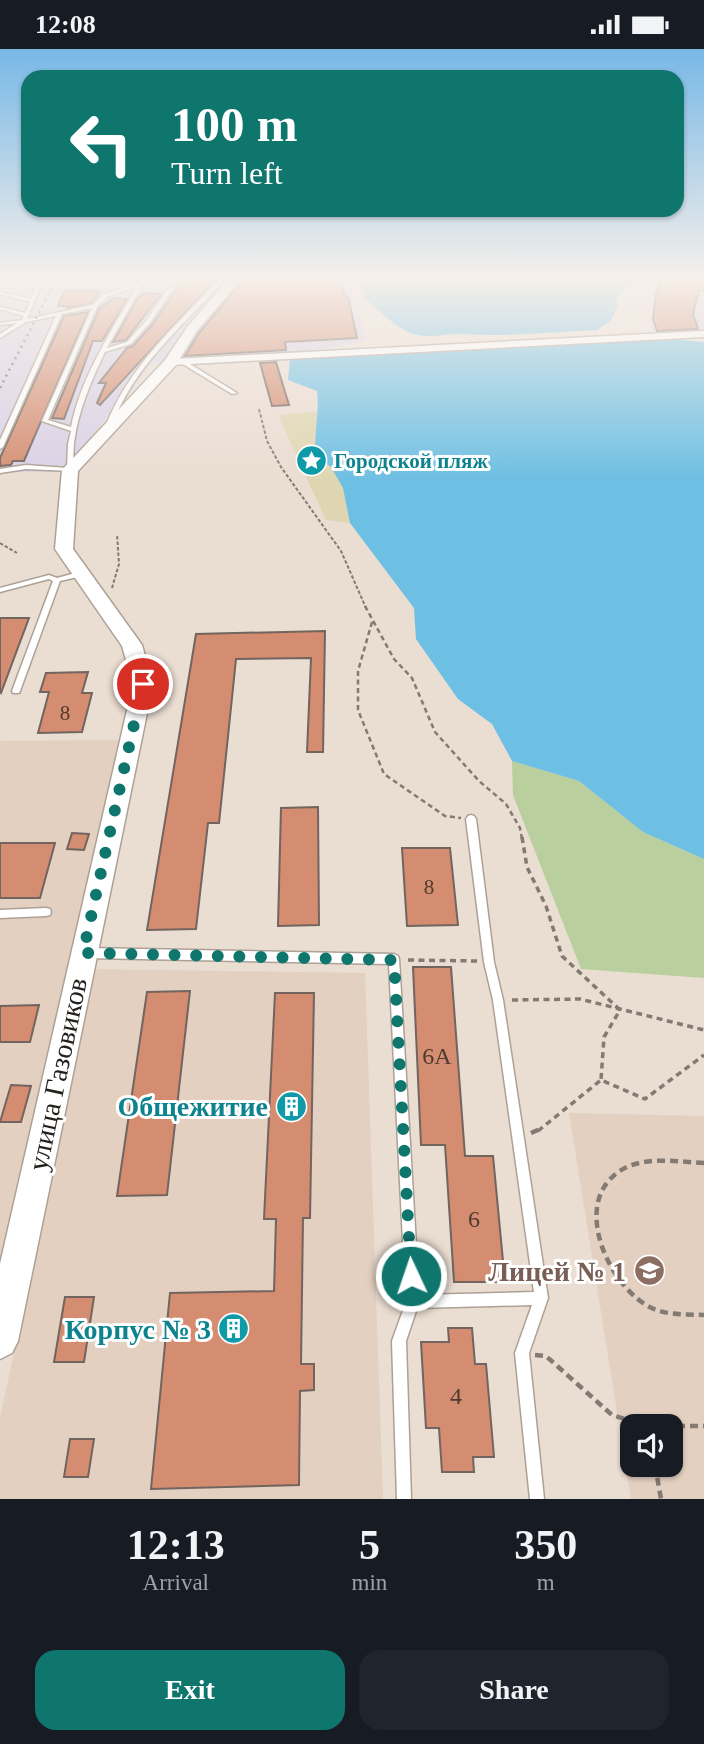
<!DOCTYPE html>
<meta charset="utf-8">
<style>
body{margin:0;font-family:"Times New Roman",serif;background:#20242c;color:#f1f3f6;height:100vh;display:flex;flex-direction:column;font-size:26px;white-space:nowrap}
*{box-sizing:border-box;margin:0}
p{font-size:23px;color:#9ea1a6}
.icon{flex:none;width:38px;height:38px;fill:none;stroke:currentColor;stroke-width:2;stroke-linecap:round;stroke-linejoin:round}
.map{position:relative;height:1450px;overflow:hidden}
.panel{display:flex;flex-direction:column;background:#171b24;flex:1}
.panel>*{flex:none}
.hud{position:absolute;left:21px;top:21px;width:663px;height:147px;border-radius:21px;box-shadow:0 2px 5px #0004;background:#0f766e;color:#fff;overflow:hidden}
.fabs{position:absolute;left:620px;top:1365px;display:grid;gap:14px}
.fabs a{display:grid;place-items:center;width:63px;height:63px;border-radius:14px;background:#171b24;box-shadow:0 2px 5px #0004;font-size:35px}
.pin{position:absolute;display:grid;place-items:center;width:60px;height:60px;color:#fff;margin:-30px;border:4px solid #fff;border-radius:50%;box-shadow:0 2px 7px #0007}
.me{position:absolute;width:77px;margin:-38px;rotate:357deg;stroke-linejoin:round;filter:drop-shadow(0 0 5px #0008)}
.turn{display:flex;align-items:center;gap:24px;height:147px;padding:0 35px;font-size:32px}
.turn .icon{width:91px;height:91px;stroke-width:2.5}
.turn b{display:block;font-size:49px;line-height:60px}
.eta{display:flex;justify-content:space-evenly;align-items:center;height:119px;text-align:center}
.eta b{font-size:42px;font-weight:600;line-height:49px}
.button{display:flex;gap:14px;margin-top:auto;padding:14px 35px}
.button a{flex:1;height:80px;border-radius:21px;background:#0f766e;color:#fff;font-size:28px;font-weight:600;line-height:80px;text-align:center}
.button a+a{background:#20242c;color:#f1f3f6}
.status{display:flex;justify-content:space-between;align-items:center;height:49px;padding:0 35px;background:#171b24;direction:ltr}
.status svg{height:19px;fill:currentColor}
.map>svg:first-child{display:block}
.built{fill:#e3d0c0;fill-rule:evenodd}
.industrial{fill:#d9d1e6}
.green{fill:#b9d09e}
.sand{fill:#dfd6b1}
.water{fill:#6dbfe3}
.building{fill:#d48d71;stroke:#72645e;stroke-width:2}
.lines{fill:none;stroke-linecap:round;stroke-linejoin:round}
.service-casing{stroke:#ada196;stroke-width:3}
.minor-casing{stroke:#ada196;stroke-width:3}
.tertiary-casing{stroke:#ada196;stroke-width:3}
.path-far3{stroke:#827a73;stroke-width:2;stroke-dasharray:3.5 2;stroke-linecap:butt}
.path-far2{stroke:#827a73;stroke-width:2.5;stroke-dasharray:5 3.5;stroke-linecap:butt}
.path-far1{stroke:#827a73;stroke-width:3.5;stroke-dasharray:6 4.5;stroke-linecap:butt}
.path{stroke:#827a73;stroke-width:4.5;stroke-dasharray:8 5;stroke-linecap:butt}
.service{fill:#fff;fill-rule:evenodd}
.minor{fill:#fff;fill-rule:evenodd}
.tertiary{fill:#fff;fill-rule:evenodd}
.rail{stroke:#736c65;stroke-width:2.5;stroke-dasharray:2 4.5;stroke-linecap:butt}
.route{stroke:#0f766e;stroke-width:12;stroke-dasharray:0 21.6}
.labels{text-anchor:middle;stroke-width:6;stroke-linejoin:round;paint-order:stroke}
.far-culture-label{font-size:21px;font-weight:bold;fill:#0d838f;stroke:#fff;text-anchor:start}
.number-label{font-size:21px;fill:#4f3a30}
.near-number-label{font-size:24px;fill:#4f3a30}
.near-street-label{font-size:28px;fill:#231f1b;stroke:#fff}
.near-culture-label{font-size:28px;font-weight:bold;fill:#0d838f;stroke:#fff;text-anchor:end}
.near-education-label{font-size:28px;font-weight:bold;fill:#785e54;stroke:#fff;text-anchor:end}
</style>
<div class="status"><b>12:08</b><svg viewBox="0 0 49 12"><path d="M0 12V9h3v3zM5 12V6h3v6zM10 12V3h3v9zM15 12V0h3v12zM26 1h20v11H26zM47 4h2v5h-2z"/></svg></div>
<div class="map">
<svg width="704" height="1450" viewBox="0 0 704 1450">
<rect width="100%" height="100%" fill="#eaddd2"/>
<g class="built">
<path d="M124 691 0 1215V692Z"/>
<path d="M94 920 365 924 383 1450H0V1370Z"/>
<path d="M569 1064 704 1067V1450H631ZM670 1377V1416H632V1377Z"/>
</g>
<g class="industrial">
<path d="M0 229H349L366 292 288 306 152 314 62 423H0Z"/>
<path d="M661 229H704V288L651 285 653 241Z"/>
</g>
<path class="green" d="M512 712 579 732 643 783 704 810V929L581 920 513 746Z"/>
<path class="sand" d="M319 362 314 386 344 439 350 474 326 471 278 366Z"/>
<g class="water">
<path d="M362 229H639L616 249 618 257 611 271 597 281C552 283 507 288 462 285 447 284 430 290 414 285 393 278 379 261 362 247L366 244 361 238Z"/>
<path d="M672 290 704 293V810L643 783 579 732 512 712 492 675 458 650 416 590 414 559 350 474 343 439 331 418 316 406C313 384 320 364 317 342L288 331 290 310Z"/>
</g>
<g class="building">
<path d="M184 229H217L100 356 97 354 106 334H99L127 299 133 297 152 276Z"/>
<path d="M340 229 345 247H348L357 289 285 293 286 301 185 307 199 284 244 230Z"/>
<path d="M668 229H704V242L699 241 693 265 698 280 657 282 653 270 656 246 661 232 668 233Z"/>
<path d="M65 242H100L92 254 67 259 68 257H58Z"/>
<path d="M145 244 161 245 126 291 113 293 137 250Z"/>
<path d="M113 249 127 250 102 292H93L64 370 52 369 99 260Z"/>
<path d="M88 263 24 412H13L11 416 0 417V409L64 267Z"/>
<path d="M276 313 289 356 272 357 260 314Z"/>
<path d="M0 569H29L1 644 0 643Z"/>
<path d="M325 582 323 703H307L311 609 236 610 219 774H208L196 880 147 881 196 585Z"/>
<path d="M88 623 82 644H92L82 683 38 684 49 643H40L46 624Z"/>
<path d="M318 758 319 876 278 877 281 759Z"/>
<path d="M72 784 89 785 84 801 67 800Z"/>
<path d="M0 794H55L40 849H0Z"/>
<path d="M402 799H450L458 876 407 877Z"/>
<path d="M413 918H451L465 1107H493L505 1233H454L445 1096H421Z"/>
<path d="M190 942 167 1146 117 1147 147 943Z"/>
<path d="M275 944H314L310 1169H303L301 1315H314V1341L300 1342 299 1436 151 1440 170 1244 274 1242 276 1170H264Z"/>
<path d="M39 956 30 993H0V957Z"/>
<path d="M11 1036 31 1037 21 1073H0Z"/>
<path d="M65 1248H94L84 1313H54Z"/>
<path d="M448 1279H472L475 1315H486L494 1408H473L474 1423H442L439 1379H426L421 1293H449Z"/>
<path d="M70 1390H94L88 1428H64Z"/>
</g>
<g class="lines">
<defs>
<g id="service">
<path d="M0 229 40 239 27 270 93 256 103 246 139 233 142 229H146L145 231 151 229H158L143 235 107 299 127 293 146 272 169 238 173 239 150 274 131 295 105 303C91 332 78 362 74 394 73 404 74 413 72 422L26 420 0 424V420L26 416 67 419 68 395 71 382 42 372 92 259 62 265 3 398 0 400V391L56 267 26 273 0 289V285L17 274 0 276V274L22 271 24 267 0 260V258L25 264 30 253 0 245V243L31 250 35 240 0 231ZM137 237C112 282 81 327 71 378L48 371 97 258 107 248Z"/>
<path d="M221 229H226C181 280 134 315 110 381L105 382 104 381C128 317 176 277 221 229Z"/>
<path d="M181 312H185L237 344 232 345 181 314Z"/>
<path d="M83 522H86V526L60 532 20 642 19 644H13L12 642 53 532 49 530 0 543V539L49 526 57 529Z"/>
<path d="M471 766 474 767 476 770 494 913 503 951 548 1249 529 1304 544 1450H530L515 1304 532 1256 417 1259 406 1292 411 1450H397L392 1292 406 1253 389 915 88 909 84 907 83 904 84 901 88 899 394 905 398 907 399 910 419 1246 534 1243 493 951 484 913 466 770 468 767Z"/>
<path d="M46 859 50 860 51 863 50 866 46 867 0 869V861Z"/>
</g>
<path id="minor" d="M704 282V288L171 316 166 313 171 310Z"/>
<path id="tertiary" d="M230 229H242L197 282 176 316 78 422 73 500 142 596 153 635 18 1292 12 1304 0 1310V1215L133 635 122 597 55 500 62 421 165 311 188 277Z"/>
</defs>
<use href="#service" class="service-casing"/>
<use href="#minor" class="minor-casing"/>
<use href="#tertiary" class="tertiary-casing"/>
<g class="path-far3">
<path d="M259 360 267 392 281 418 341 502 366 559"/>
<path d="M0 494 17 504"/>
<path d="M112 539 119 515 117 485"/>
</g>
<g class="path-far2">
<path d="M365 557 394 610 412 629 435 683 479 732 506 755 520 779 522 790"/>
<path d="M372 573 358 622V661L384 725 445 767 461 769"/>
</g>
<g class="path-far1">
<path d="M522 788 527 818 546 857 562 907 620 961 604 988 601 1031"/>
<path d="M408 911 478 912"/>
<path d="M512 951 580 950 704 981"/>
<path d="M538 1082 601 1031 645 1050 704 1006"/>
</g>
<g class="path">
<path d="M531 1084 540 1080"/>
<path d="M704 1114C680 1113 652 1108 629 1117 568 1144 604 1230 646 1256 664 1267 684 1265 704 1266"/>
<path d="M535 1306 546 1307 612 1366 648 1377"/>
<path d="M651 1377H704"/>
<path d="M655 1416 661 1450"/>
</g>
<use href="#service" class="service"/>
<use href="#minor" class="minor"/>
<use href="#tertiary" class="tertiary"/>
<path class="rail" d="M0 339 57 229"/>
</g>
<linearGradient id="sky" x2="0" y2="1"><stop stop-color="#77b8e6"/><stop offset="0.53" stop-color="#f6f0eb"/><stop offset="1" stop-color="#f6f0eb" stop-opacity="0"/></linearGradient>
<rect width="704" height="432" fill="url(#sky)"/>
<g class="lines">
<path class="route" d="M143 635 83 904 394 911 411 1227"/>
</g>
<defs>
<symbol id="sight-disc" viewBox="-11 -11 22 22"><circle r="9.5" fill="#0f9aa8" stroke="#fff"/><path d="M0-6L1.8-2.2L6-1.7L2.9 1.2L3.7 5.4L0 3.3L-3.7 5.4L-2.9 1.2L-6-1.7L-1.8-2.2Z" fill="#fff"/></symbol>
<symbol id="building-disc" viewBox="-11 -11 22 22"><circle r="9.5" fill="#0f9aa8" stroke="#fff"/><path d="M-4-6H4V6H1V3H-1V6H-4ZM-2.5-4.3h1.7v1.8h-1.7ZM.8-4.3h1.7v1.8H.8ZM-2.5-1h1.7V.8h-1.7ZM.8-1h1.7V.8H.8Z" fill="#fff"/></symbol>
<symbol id="school-disc" viewBox="-11 -11 22 22"><circle r="9.5" fill="#8d6e63" stroke="#fff"/><path d="M0-5L7-2L0 1L-7-2ZM-4 1L0 2.5L4 1V4Q0 6-4 4Z" fill="#fff"/></symbol>
</defs>
<g fill-rule="evenodd">
<use href="#sight-disc" x="294" y="394" width="35" height="35"/>
<use href="#building-disc" x="274" y="1040" width="35" height="35"/>
<use href="#school-disc" x="632" y="1204" width="35" height="35"/>
<use href="#building-disc" x="216" y="1262" width="35" height="35"/>
</g>
<g class="labels">
<g class="far-culture-label">
<text x="334" y="419">Городской пляж</text>
</g>
<g class="number-label">
<text x="65" y="671">8</text>
<text x="429" y="845">8</text>
</g>
<g class="near-number-label">
<text x="437" y="1015">6А</text>
<text x="474" y="1178">6</text>
<text x="456" y="1355">4</text>
</g>
<g class="near-street-label">
<text transform="translate(57 1025) rotate(-78)" y="10">улица Газовиков</text>
</g>
<g class="near-culture-label">
<text x="268" y="1067">Общежитие</text>
<text x="211" y="1290">Корпус № 3</text>
</g>
<g class="near-education-label">
<text x="626" y="1232">Лицей № 1</text>
</g>
</g>
</svg>
<div class="fabs">
<a><svg class="icon" aria-label="sound" viewBox="0 0 24 24"><path d="M4 9h4l5-4v14l-5-4H4zM17 9q2 3 0 6"/></svg></a>
</div>
<div class="pin" style="left:143px;top:635px;background:#d93025"><svg class="icon" aria-label="arrive" viewBox="0 0 24 24"><path d="M6 21V4h12l-3 4 3 4H6"/></svg></div>
<svg class="me" style="left:411px;top:1227px" viewBox="-20 -20 40 40"><circle r="17" fill="#0f766e" stroke="#fff" stroke-width="3"/><path d="M0-11L8 9 0 5-8 9z" fill="#fff"/></svg>
<div class="hud">
<div class="turn"><svg class="icon" aria-label="left" viewBox="0 0 24 24"><path d="M17 20v-9H6M10 6l-5 5 5 5"/></svg><div><b>100 m</b>Turn left</div></div>
</div>
</div>
<section class="panel">
<div class="eta">
<div><b>12:13</b><p>Arrival</p></div>
<div><b>5</b><p>min</p></div>
<div><b>350</b><p>m</p></div>
</div>
<div class="button"><a>Exit</a><a>Share</a></div>
</section>
